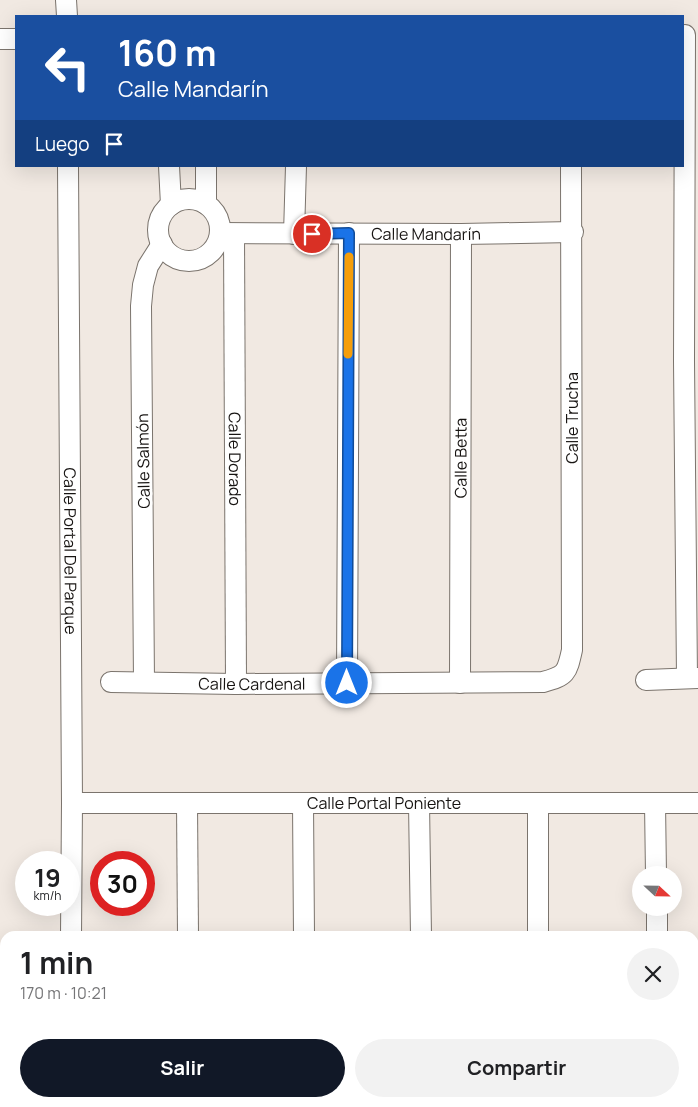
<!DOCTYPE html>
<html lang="es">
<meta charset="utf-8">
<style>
body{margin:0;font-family:Manrope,sans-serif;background:#f2f2f2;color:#202124;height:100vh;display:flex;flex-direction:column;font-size:19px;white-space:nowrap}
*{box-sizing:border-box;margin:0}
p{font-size:16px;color:#757577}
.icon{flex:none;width:28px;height:28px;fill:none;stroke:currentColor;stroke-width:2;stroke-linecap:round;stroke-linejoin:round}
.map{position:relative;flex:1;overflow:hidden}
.sheet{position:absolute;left:0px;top:931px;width:699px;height:176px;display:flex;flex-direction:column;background:#fff;border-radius:15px 15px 0 0;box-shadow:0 5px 20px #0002}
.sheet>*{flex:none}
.guide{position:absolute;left:15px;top:15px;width:669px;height:152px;border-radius:0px;box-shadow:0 5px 20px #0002;background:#1a4fa0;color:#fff;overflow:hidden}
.needle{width:32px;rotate:112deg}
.tools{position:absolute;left:632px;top:866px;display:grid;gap:10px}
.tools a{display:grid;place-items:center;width:50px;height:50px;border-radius:50%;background:#fff;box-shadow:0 5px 20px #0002;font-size:25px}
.speed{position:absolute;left:15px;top:851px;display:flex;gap:10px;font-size:25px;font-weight:700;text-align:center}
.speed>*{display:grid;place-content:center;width:65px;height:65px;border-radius:50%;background:#fff;box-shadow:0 5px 20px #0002;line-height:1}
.speed small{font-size:12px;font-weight:400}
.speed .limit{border:8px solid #d22;background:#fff;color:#111}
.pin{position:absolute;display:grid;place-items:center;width:42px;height:42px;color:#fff;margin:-21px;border:2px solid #fff;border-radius:50%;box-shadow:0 1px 5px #0007}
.me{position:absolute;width:55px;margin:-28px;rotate:0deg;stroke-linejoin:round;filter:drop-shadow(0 0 4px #0008)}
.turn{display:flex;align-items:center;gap:18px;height:105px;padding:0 20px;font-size:22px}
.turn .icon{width:65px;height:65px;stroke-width:2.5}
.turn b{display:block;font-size:35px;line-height:42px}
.then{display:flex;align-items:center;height:48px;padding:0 20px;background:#0003;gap:10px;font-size:19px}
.round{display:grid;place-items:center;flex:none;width:52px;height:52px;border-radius:26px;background:#f2f2f2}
.headline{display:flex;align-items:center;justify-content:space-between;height:85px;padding:0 20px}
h1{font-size:30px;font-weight:700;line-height:38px}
.cta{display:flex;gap:10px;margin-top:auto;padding:10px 20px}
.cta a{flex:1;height:58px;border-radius:30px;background:#111827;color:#fff;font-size:20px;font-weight:700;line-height:58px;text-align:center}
.cta a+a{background:#f2f2f2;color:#202124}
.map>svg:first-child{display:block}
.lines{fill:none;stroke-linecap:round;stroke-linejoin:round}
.minor-casing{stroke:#7b746d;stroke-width:22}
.minor{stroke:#fff;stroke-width:20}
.route-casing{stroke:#114b97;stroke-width:12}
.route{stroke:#1a73e8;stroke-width:9}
.slow{stroke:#f59e0b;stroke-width:9}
.labels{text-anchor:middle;stroke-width:5;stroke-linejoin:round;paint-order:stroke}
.street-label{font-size:16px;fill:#171412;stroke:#fff}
</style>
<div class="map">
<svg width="698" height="1107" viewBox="0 0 698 1107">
<rect width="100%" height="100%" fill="#f1e9e2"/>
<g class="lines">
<defs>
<g id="minor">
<path d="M66 0 67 16"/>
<path d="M685 35 684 361 687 678"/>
<path d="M0 39H16"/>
<path id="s1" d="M68 166 72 803 71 936"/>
<path d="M169 166 171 205"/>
<path d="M206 166V204"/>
<circle cx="189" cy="230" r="31"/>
<path id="s2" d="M220 233 461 234 573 232"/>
<path id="s3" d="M234 234 236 684"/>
<path d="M294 234 296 166"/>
<path d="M646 680 698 678"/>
<path id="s4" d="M111 682 236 684 543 682C566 676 567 673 572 650L571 166"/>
<path d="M144 682 141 306 143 285 148 266 162 244"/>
<path d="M347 683 349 233"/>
<path id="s5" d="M460 683 461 234"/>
<path id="s6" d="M72 803H698"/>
<path d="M187 803 188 936"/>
<path d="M303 803 304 936"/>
<path d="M419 803 421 936"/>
<path d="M538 803V936"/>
<path d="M655 803 656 875"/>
<path d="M657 908V936"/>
<path d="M70 1102V1107"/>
<path d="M305 1102V1107"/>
<path d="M423 1102V1107"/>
<path d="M539 1102 540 1107"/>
<path d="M660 1102V1107"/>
<path d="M188 1107V1102"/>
</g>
</defs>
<use href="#minor" class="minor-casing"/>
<use href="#minor" class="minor"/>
</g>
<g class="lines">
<defs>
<path id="route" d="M312 234 349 233 347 683"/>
</defs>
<use href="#route" class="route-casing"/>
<use href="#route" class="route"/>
<path class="slow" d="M348 354 349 257"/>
</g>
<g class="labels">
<g class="street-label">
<text dy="6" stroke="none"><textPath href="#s2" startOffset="206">Calle Mandarín</textPath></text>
<text transform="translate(572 418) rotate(-90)" y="6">Calle Trucha</text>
<text dy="6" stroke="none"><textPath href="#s5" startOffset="225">Calle Betta</textPath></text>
<text dy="6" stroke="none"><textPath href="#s3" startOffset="225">Calle Dorado</textPath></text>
<text transform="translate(143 461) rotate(-91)" y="6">Calle Salmón</text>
<text dy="6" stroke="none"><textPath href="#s1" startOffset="385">Calle Portal Del Parque</textPath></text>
<text dy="6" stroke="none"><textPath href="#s4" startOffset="141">Calle Cardenal</textPath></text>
<text dy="6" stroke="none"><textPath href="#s6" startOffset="312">Calle Portal Poniente</textPath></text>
</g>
</g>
</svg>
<div class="tools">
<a><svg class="needle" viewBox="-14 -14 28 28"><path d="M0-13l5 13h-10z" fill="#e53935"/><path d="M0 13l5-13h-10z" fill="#757577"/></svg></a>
</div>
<div class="speed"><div>19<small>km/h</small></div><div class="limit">30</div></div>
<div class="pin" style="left:312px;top:234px;background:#d93025"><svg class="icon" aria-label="arrive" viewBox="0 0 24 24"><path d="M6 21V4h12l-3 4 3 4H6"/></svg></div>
<svg class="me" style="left:347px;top:683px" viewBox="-20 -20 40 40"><circle r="17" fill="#1a73e8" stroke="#fff" stroke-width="3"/><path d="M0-11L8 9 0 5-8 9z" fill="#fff"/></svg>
<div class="guide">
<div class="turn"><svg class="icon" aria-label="left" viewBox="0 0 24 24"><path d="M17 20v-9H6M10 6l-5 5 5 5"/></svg><div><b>160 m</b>Calle Mandarín</div></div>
<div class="then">Luego<svg class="icon" aria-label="arrive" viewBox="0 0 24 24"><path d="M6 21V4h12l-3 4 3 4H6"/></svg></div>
</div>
<section class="sheet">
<div class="headline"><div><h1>1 min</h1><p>170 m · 10:21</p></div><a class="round"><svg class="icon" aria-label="close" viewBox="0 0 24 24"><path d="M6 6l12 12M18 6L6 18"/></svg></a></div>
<div class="cta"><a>Salir</a><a>Compartir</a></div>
</section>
</div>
